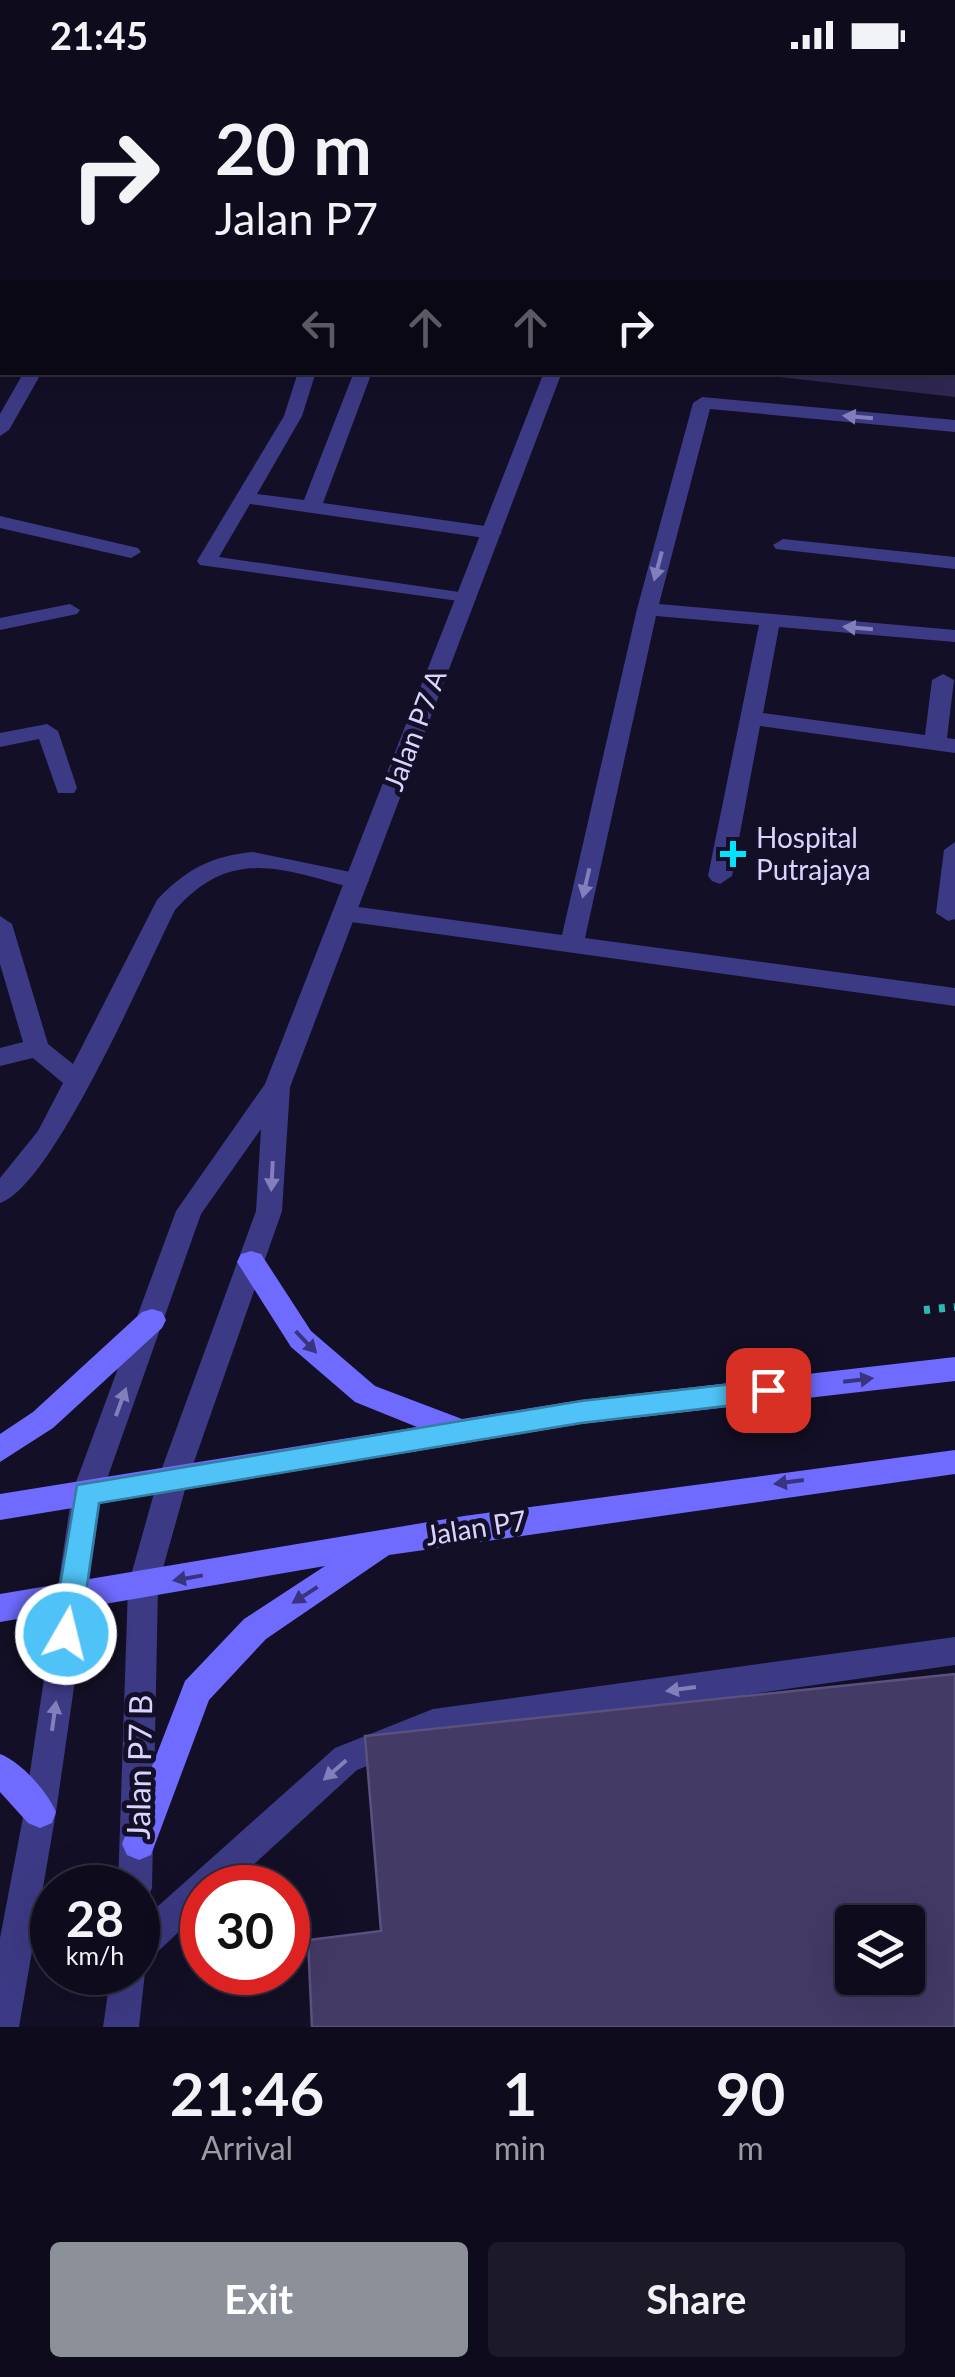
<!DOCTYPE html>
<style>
body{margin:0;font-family:Lato,sans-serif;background:#1c1929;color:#f1f3f6;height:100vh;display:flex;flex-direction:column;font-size:38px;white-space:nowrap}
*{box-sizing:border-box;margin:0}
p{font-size:32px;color:#9b9ba3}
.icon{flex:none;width:55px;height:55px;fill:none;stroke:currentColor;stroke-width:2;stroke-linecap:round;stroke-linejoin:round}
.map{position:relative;height:1957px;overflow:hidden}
.drawer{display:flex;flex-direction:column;background:#0e0b1c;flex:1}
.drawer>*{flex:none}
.top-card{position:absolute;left:0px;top:0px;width:955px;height:305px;box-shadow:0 10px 40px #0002,0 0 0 2px #2e2b3b;background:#0e0b1c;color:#f1f3f6;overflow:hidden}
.controls{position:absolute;left:835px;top:1835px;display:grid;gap:20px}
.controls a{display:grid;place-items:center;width:90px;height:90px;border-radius:10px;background:#0e0b1c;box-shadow:0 10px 40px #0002,0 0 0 2px #2e2b3b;font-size:50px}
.speed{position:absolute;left:30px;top:1795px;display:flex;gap:20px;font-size:50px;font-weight:700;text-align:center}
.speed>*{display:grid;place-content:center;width:130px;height:130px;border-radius:50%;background:#0e0b1c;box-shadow:0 10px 40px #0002,0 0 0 2px #2e2b3b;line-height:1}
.speed small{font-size:25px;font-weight:400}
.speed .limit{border:15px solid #d22;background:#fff;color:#111}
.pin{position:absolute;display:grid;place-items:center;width:85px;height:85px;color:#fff;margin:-42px;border-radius:20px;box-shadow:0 5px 15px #0006}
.me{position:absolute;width:110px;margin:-55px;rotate:8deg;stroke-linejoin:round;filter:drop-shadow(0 0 8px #0008)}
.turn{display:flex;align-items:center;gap:35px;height:210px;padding:0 50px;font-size:45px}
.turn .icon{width:130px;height:130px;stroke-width:2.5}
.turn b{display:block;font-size:70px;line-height:85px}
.lanes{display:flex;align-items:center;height:95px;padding:0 50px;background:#0003;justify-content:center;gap:50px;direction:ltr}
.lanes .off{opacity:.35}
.eta{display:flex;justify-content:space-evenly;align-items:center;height:170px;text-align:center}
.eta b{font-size:60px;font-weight:700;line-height:70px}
.button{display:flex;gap:20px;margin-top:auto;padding:20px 50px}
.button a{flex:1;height:115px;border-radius:10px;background:#8c9099;color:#fff;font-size:40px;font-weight:700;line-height:115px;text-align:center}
.button a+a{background:#1c1929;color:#f1f3f6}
.status{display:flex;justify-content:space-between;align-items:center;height:70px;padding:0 50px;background:#0e0b1c;direction:ltr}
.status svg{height:28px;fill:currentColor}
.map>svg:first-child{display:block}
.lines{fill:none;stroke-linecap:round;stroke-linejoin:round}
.path{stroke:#2fb8b0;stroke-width:8;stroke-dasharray:6 9;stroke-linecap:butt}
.service{fill:#3d3a85;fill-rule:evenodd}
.minor{fill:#3d3a85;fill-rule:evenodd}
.secondary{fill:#6f6bff;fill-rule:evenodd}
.wall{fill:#312854}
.shaded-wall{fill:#1d163a}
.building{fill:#433a66;stroke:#5a527e;stroke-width:2.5;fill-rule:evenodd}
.oneway{fill:#837fbc}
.oneway2{fill:#38347d}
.route{fill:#4fc3f7;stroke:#337fa1;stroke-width:2.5}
.poi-dot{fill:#00e5ff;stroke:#130f26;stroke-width:4}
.labels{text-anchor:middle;stroke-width:10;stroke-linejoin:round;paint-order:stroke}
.street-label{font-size:28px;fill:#d9d4ff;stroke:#130f26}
.poi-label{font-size:28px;fill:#d9d4ff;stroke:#130f26;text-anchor:start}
.near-street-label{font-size:32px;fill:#d9d4ff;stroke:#130f26}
</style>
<div class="status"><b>21:45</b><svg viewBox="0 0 49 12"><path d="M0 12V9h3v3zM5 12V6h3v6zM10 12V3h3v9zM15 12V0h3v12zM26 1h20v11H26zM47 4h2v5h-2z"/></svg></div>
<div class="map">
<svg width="955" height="1957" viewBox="0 0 955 1957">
<rect width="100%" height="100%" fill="#130f26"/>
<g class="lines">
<path class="path" d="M924 1240 955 1237"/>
<g class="service">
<rect x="0" y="254" width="2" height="11"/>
<path d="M0 295 2 302 8 304 0 305Z"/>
<path d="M24 302H42L9 360 0 366V344Z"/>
<path d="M298 302H316L302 346 257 424 304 430 354 302H372L323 433 492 457 502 463 492 469 250 434 219 487 466 523 476 529 473 533 200 495 197 491 284 346Z"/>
<path d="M702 327 955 350V362L710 339 659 534 955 560V572L779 557 763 643 925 665 932 610 943 604 954 610 947 668 955 669V683L760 656 732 806 720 814 712 811 708 806 759 555 656 546 585 868 955 918V936L344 851 332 843 344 835 562 865 637 539 693 333Z"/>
<path d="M0 446 138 478 141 482 131 488 0 458Z"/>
<path d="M783 469 955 487V499L776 479 773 475Z"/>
<path d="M70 534 80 540 77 544 0 560V548Z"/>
<path d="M47 654 58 661 77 718 74 723H58L39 669 0 677V663Z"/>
<path d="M955 772V849L948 851 936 843 944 780Z"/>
<path d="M253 782 365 805 369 811 357 819C283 800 233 775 175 840 146 897 53 1116 0 1133V1108L38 1061 63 1013 33 988 0 996V978L23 972 0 894V846L12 854 48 974 73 994 157 830C185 800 211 786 253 782Z"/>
<path d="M955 1567V1595L434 1669 357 1700 228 1818H202V1840L150 1889 138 1894V1854L335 1678 433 1639Z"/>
</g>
<g class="minor">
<path d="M544 302H562L290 1017 282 1141 188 1409 158 1516 152 1818 147 1830 138 1833V1818H118L128 1516 158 1409 256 1141 261 1059 201 1144 102 1423 56 1742 19 1957H0V1868L24 1742 72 1423 176 1141 265 1014Z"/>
<path d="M138 1889 145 1902 139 1957H103L111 1902H138Z"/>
</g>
<g class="secondary">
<path d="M251 1181 261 1184 311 1261 375 1316 462 1349 581 1330 955 1287V1311L581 1354 0 1450V1424L417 1357 355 1332 291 1277 237 1192 241 1184Z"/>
<path d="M152 1239 162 1242 166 1250 162 1258 53 1358 0 1392V1364L33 1342 142 1242Z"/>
<path d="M955 1380V1404L389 1485 266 1569 209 1630 151 1785 139 1790 127 1785 122 1774 185 1611 244 1549 325 1496 0 1552V1524L464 1446Z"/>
<path d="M0 1684C21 1692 47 1721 56 1742L52 1753 40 1758 28 1753 0 1722Z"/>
</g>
</g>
<path class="wall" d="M955 0V327L736 302H952V2Z"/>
<path class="shaded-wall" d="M2 151V179L0 182V154Z"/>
<g class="building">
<path d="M116 0H413L414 2H113Z"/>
<path d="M846 0H955V30H952V2H845Z"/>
<path d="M2 32V151L0 154V34Z"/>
<path d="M952 46H955V297L952 296Z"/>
<path d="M955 1604V1957H312L308 1870 381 1861 365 1666ZM852 1852H908V1908H852Z"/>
</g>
<defs><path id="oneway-solid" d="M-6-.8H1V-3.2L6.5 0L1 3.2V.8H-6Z" transform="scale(2.5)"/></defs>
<g class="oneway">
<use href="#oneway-solid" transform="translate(858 347) rotate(-175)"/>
<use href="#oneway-solid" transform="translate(658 496) rotate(105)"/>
<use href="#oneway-solid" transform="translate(858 558) rotate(-175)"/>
<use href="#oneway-solid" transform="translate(586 813) rotate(103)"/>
<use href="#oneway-solid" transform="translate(272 1106) rotate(93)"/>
<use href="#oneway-solid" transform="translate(121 1332) rotate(-70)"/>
<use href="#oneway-solid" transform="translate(681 1619) rotate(172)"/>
<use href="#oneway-solid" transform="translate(54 1646) rotate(-82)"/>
<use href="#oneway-solid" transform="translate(335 1700) rotate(139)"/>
</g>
<g class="oneway2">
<use href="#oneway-solid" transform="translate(306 1272) rotate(46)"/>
<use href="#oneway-solid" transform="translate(858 1310) rotate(-7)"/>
<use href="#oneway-solid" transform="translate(789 1412) rotate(172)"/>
<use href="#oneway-solid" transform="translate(188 1508) rotate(170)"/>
<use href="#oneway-solid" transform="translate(305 1525) rotate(147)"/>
</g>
<path class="route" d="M768 1310 777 1313 781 1320 777 1328 768 1331 581 1353 99 1433 80 1564 76 1573 66 1577 56 1573 52 1564 77 1415 581 1331Z"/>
<path class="poi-dot" d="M728 769h10v10h10v10h-10v10h-10v-10h-10v-10h10z"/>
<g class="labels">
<g class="street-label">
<text transform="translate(415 660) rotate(-69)" y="10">Jalan P7 A</text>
<text transform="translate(476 1458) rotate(-9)" y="10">Jalan P7</text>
</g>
<g class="poi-label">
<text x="756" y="778">Hospital<tspan x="756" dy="32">Putrajaya</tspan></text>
</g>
<g class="near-street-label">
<text transform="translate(140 1697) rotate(-89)" y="11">Jalan P7 B</text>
</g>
</g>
</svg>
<div class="controls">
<a><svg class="icon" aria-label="layers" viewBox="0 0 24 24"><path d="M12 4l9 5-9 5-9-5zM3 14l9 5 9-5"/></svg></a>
</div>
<div class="speed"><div>28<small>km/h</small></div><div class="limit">30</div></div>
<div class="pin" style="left:768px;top:1320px;background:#d93025"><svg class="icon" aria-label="arrive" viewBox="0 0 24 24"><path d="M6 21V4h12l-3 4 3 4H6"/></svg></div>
<svg class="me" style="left:66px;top:1564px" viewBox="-20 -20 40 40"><circle r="17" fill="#4fc3f7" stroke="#fff" stroke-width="3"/><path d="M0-11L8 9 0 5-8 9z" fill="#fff"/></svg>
<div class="top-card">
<div class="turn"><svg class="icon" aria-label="right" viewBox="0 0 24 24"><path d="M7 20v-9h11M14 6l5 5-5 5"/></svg><div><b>20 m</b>Jalan P7</div></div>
<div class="lanes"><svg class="icon off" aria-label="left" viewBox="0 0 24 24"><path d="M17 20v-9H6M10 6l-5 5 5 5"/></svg><svg class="icon off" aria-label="ahead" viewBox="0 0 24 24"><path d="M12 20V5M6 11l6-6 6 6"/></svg><svg class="icon off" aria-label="ahead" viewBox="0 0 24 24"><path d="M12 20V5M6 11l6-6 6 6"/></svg><svg class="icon" aria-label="right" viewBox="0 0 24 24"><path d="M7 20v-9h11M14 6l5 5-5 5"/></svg></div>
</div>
</div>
<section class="drawer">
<div class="eta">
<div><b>21:46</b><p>Arrival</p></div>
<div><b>1</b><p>min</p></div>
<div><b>90</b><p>m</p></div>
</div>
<div class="button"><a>Exit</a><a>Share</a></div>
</section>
